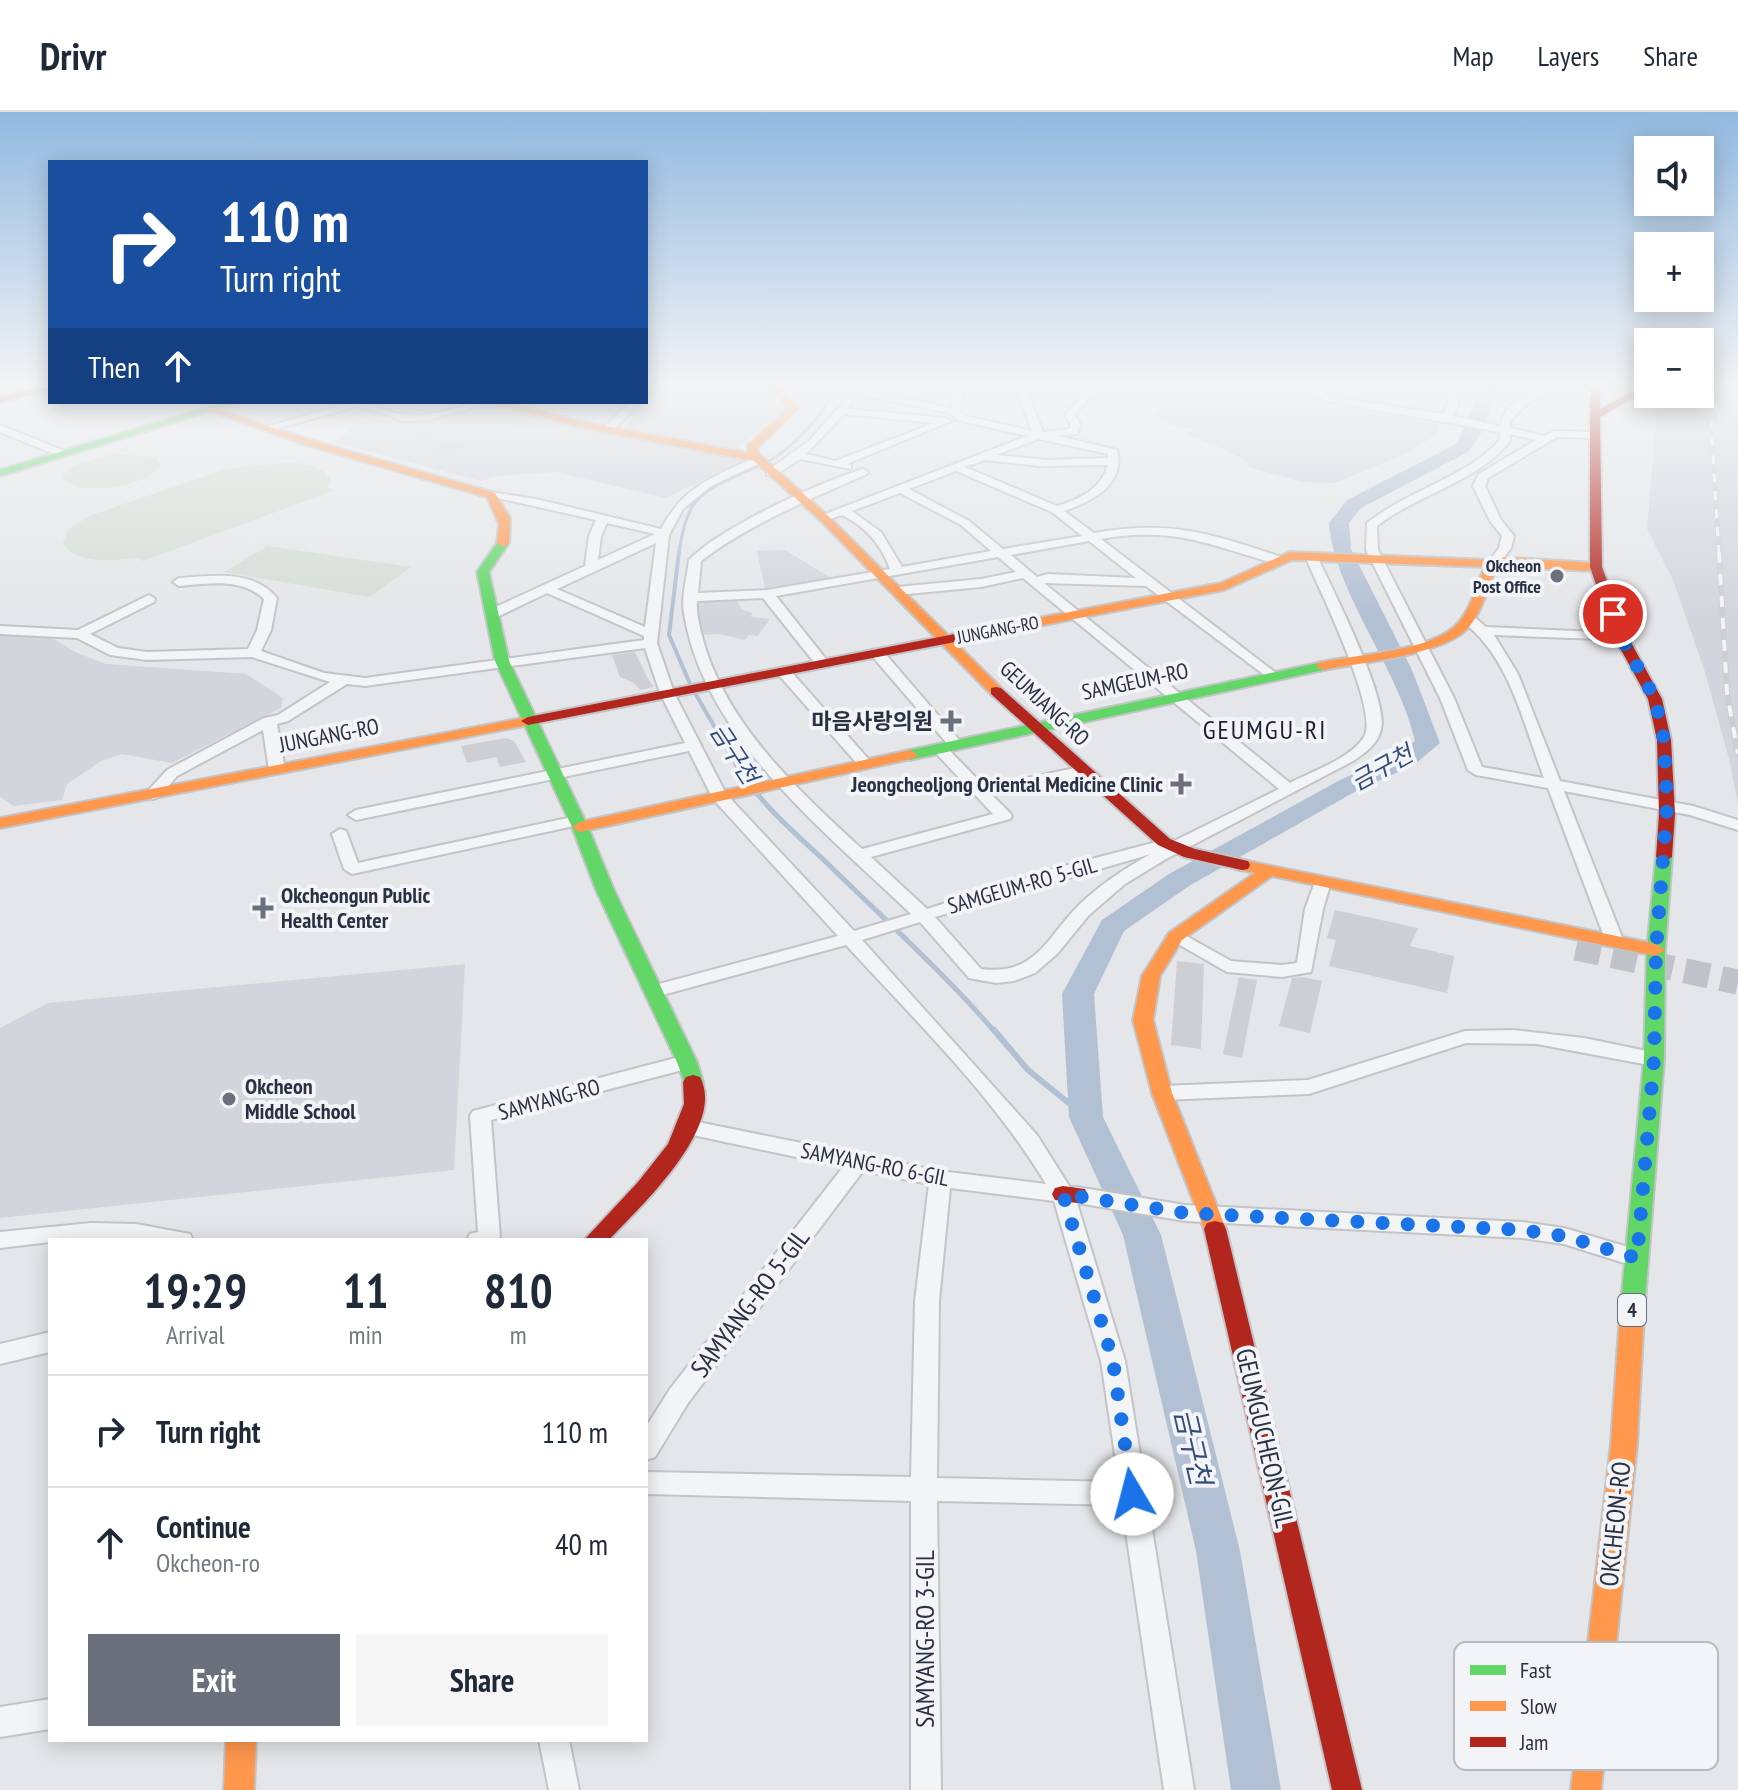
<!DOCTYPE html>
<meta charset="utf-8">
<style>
body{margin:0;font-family:"PT Sans Narrow","Noto Sans KR",sans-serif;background:#f6f6f7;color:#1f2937;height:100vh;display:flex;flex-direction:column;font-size:30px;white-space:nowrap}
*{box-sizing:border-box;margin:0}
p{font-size:26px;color:#747a83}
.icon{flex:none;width:44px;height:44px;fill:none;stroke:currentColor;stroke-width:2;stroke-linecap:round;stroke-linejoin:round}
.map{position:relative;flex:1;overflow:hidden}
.side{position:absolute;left:48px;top:1126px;width:600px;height:504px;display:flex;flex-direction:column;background:#fff;border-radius:0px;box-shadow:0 4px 20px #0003}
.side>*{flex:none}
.hud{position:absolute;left:48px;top:48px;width:600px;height:244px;border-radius:0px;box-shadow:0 4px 20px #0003;background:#1a4fa0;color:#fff;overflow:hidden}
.tools{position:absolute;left:1634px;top:24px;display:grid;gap:16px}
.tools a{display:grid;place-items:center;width:80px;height:80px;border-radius:0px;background:#fff;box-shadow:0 4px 20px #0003;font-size:40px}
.pin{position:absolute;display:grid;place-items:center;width:68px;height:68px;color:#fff;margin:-34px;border:4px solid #fff;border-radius:50%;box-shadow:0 2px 8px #0007}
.me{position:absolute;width:88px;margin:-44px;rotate:352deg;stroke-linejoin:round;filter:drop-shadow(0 0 6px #0008)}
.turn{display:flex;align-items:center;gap:28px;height:168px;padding:0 40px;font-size:36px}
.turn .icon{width:104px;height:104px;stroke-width:2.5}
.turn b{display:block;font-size:56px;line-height:68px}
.then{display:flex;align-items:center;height:76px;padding:0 40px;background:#0003;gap:16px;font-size:30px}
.eta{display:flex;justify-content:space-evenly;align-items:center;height:136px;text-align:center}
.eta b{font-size:48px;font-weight:600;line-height:56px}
.action{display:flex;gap:16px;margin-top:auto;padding:16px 40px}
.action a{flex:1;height:92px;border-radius:0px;background:#6b707d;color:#fff;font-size:32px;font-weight:600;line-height:92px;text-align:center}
.action a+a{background:#f6f6f7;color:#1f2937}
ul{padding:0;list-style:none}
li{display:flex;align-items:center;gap:24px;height:112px;padding:0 40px;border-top:2px solid #e0e1e3}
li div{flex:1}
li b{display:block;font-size:30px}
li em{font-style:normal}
header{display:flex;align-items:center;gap:48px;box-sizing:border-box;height:112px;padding:0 40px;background:#fff;border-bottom:2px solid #e0e1e3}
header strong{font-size:38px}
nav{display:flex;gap:44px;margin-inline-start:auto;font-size:28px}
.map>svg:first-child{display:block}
.built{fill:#d2d5dc}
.green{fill:#d4ddd4}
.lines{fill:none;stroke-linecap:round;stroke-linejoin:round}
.stream-far3{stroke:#b2c0d4;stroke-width:3}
.stream-far2{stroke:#b2c0d4;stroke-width:4}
.stream-far1{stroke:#b2c0d4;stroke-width:5}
.stream{stroke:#b2c0d4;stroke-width:6}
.river{fill:#b2c0d4;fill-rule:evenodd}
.building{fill:#cecfd3}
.secondary-tunnel{stroke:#bfc2c8;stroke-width:25;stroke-dasharray:25 12;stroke-linecap:butt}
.street-casing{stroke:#c2c4c7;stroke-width:4}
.fast-casing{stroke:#c2c4c7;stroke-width:4}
.slow-casing{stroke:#c2c4c7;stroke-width:4}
.jam-casing{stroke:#c2c4c7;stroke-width:4}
.street{fill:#f3f4f6;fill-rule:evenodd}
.fast{fill:#63d668;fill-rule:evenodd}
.slow{fill:#ff974d;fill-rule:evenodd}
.jam{fill:#b3261e;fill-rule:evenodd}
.rail-far1-casing{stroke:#ccced1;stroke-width:5}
.rail-casing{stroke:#ccced1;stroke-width:6}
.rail-far1{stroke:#f2f4f8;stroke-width:3;stroke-dasharray:9;stroke-linecap:butt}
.rail{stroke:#f2f4f8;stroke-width:4;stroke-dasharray:11;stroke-linecap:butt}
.route{stroke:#1a73e8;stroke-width:14;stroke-dasharray:0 25.2}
.poi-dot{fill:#6b707d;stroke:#f2f4f8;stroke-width:3}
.labels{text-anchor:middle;stroke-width:8;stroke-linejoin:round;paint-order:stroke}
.far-poi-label{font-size:18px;font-weight:bold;fill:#2a3143;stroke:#f2f4f8;text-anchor:end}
.far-street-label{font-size:18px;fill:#2a3143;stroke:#f2f4f8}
.shield{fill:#f2f4f8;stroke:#666c79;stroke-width:2}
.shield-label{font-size:20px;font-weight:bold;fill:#2a3143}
.street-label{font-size:22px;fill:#2a3143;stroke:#f2f4f8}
.poi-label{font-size:22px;font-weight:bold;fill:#2a3143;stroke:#f2f4f8;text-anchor:end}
.water-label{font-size:24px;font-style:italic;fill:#334c78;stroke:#f2f4f8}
.quarter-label{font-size:26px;letter-spacing:2px;fill:#1c2234;stroke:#f2f4f8}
.near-street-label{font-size:26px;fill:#2a3143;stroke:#f2f4f8}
.near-water-label{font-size:28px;font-style:italic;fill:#334c78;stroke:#f2f4f8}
.key{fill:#f2f4f8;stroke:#b6bac2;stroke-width:2}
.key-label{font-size:22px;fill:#2a3143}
</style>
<header>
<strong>Drivr</strong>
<nav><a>Map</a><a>Layers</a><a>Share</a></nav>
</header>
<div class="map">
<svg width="1738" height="1678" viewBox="0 0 1738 1678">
<rect width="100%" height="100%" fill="#e4e6e9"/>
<g class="built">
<path d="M659 274H763L785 296 736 337 729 339 624 315Z"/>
<path d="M1188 274H1309L1311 283 1335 291 1420 303 1421 306 1439 309 1436 323 1405 342 1335 371 1302 370 1248 355V351L1227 338 1187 323 1193 317 1170 313 1154 304 1159 299 1164 280H1180Z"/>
<path d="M1700 274H1738V694L1730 650 1704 557 1673 468 1647 417 1657 301 1682 289 1688 282H1700Z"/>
<path d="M490 292 520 301 741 346 742 350 665 386 556 360 496 364 481 369 334 330 362 308H414Z"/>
<path d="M785 438 831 466 765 476 757 439Z"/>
<path d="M736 485 741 497 752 501 751 505 770 507 758 524 749 523 744 528 720 522 701 523 694 492 702 486Z"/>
<path d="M0 523 51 525 75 540 106 552 246 562 283 586 281 596 172 651 122 642 101 649 67 672 62 688 14 694 0 685Z"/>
<path d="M465 852 454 1058 0 1106V916L48 891Z"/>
</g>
<g class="green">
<path d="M114 342 155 345 161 354C147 374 78 387 62 365L72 354Z"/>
<path d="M291 350C306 353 323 353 331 368L327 376 335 378 143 449 136 446C114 449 76 453 63 431L68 418 89 404 226 357Z"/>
<path d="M268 434 411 455 370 485 224 460Z"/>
</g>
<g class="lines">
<path class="stream-far3" d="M679 442C681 426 684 409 692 395 706 372 742 363 765 351 788 340 830 299 833 274"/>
<path class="stream-far2" d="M679 440 669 523 691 574 737 654"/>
<path class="stream-far1" d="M736 652C758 690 795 721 827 751 884 807 943 860 995 920"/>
<path class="stream" d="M994 918 1028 958 1086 1005"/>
<path class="river" d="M1489 274H1508L1496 283 1483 318 1468 340 1361 396 1349 411 1351 437 1412 558 1440 631 1414 653 1358 678 1189 774 1124 819 1094 882 1103 1005 1161 1123 1240 1439 1281 1678H1231L1196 1439 1123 1123 1069 1005 1062 882 1102 808 1169 762 1340 668 1396 643 1415 629C1399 557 1334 480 1329 411L1347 388 1456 332C1467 316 1473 283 1489 274Z"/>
</g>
<g class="building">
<path d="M698 274H757L767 289 698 284Z"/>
<path d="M423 324 464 335 445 343 403 331Z"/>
<path d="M635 540 647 565 654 575 640 578 634 571 620 565 612 543Z"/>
<path d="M506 626 514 629 526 650 500 655 496 645 467 651 461 634Z"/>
<path d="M1335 798 1418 816 1410 834 1454 844 1447 881 1329 854 1336 828 1327 826Z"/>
<path d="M1177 849 1204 852 1201 937 1171 933Z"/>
<path d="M1239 865 1257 868 1242 946 1223 942Z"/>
<path d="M1302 865 1322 869 1310 921 1279 914 1292 866Z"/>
</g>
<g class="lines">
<path class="secondary-tunnel" d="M1576 836 1738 870"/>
<defs>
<g id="street">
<path d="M646 274H655L646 281Z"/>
<path d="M950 274H960L963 281 960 299 965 304 1032 319 1015 274H1024L1043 320 1069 317 1071 314 1065 303 1083 282 1091 278 1089 274H1098L1100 281 1089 286 1075 303 1081 314 1077 322 1058 324 1117 338C1126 372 1092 390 1064 399L1094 421C1171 408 1209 421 1281 445L1283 448 1277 452C1209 433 1175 414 1101 427L1276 561 1278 564 1271 568 1146 474 1044 471 1290 671C1312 659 1350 647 1364 625 1380 599 1318 475 1305 444L1307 441 1317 444C1332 477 1389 587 1381 617 1378 632 1365 641 1353 649L1166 747 1125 772 1089 803 1057 842 1035 861 1014 869 996 871 969 866 920 810 862 828 1037 1023 1071 1077 1077 1075 1185 1093 1522 1110 1564 1116 1645 1140 1648 1146 1645 1152 1637 1155 1564 1132 1522 1126 1185 1109 1077 1091 1125 1249 1194 1678H1164L1122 1393 937 1389 941 1678H911V1389L646 1382V1360L911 1365 915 1189 929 1072 863 1059 688 1291 655 1345 646 1348V1315L670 1277 843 1055 688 1022 681 1020 678 1015 681 1010 688 1008 940 1059 1046 1072C993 984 916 909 846 833L655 885 648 883 646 879 648 875 838 824 713 687 689 639 356 708 348 703 356 698 685 631 660 581 645 536 365 574 347 572 288 609 277 612 285 658 282 661H272L269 658 263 618 177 664 159 685 153 687 145 682 167 658 264 606 278 603 330 570 252 545 147 548 110 543 77 526 0 522V514L78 518 149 483 155 487 154 490 90 522 118 536 147 540 248 537 257 518 264 487C241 465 208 472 179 474L173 470 179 466C213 464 253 457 277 486L271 518 261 539 324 561 365 566 644 528V524L547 481 497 505H487V499L585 454 589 424 596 408 485 383 491 380 536 387 661 417C684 374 713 365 754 346H762V350L711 374 683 397 669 423 657 531 674 581 726 682 854 819 911 802C826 720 703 625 684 501 681 485 687 466 689 448 721 415 818 371 863 357L868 360 867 362C809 388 751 411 701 449L698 481 767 478 890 457C881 432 866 415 842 403L824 409 818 406 820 404 1027 324 958 308 952 302 846 279 851 276 951 296 953 281ZM1039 327 1108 342V346L1047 348 996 343ZM985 348 1039 354 1108 353C1100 378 1080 387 1057 394L965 355ZM956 359 1052 400 1082 424 1003 437 969 409 909 377ZM900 381 961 413 991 439 902 455 881 420 852 399ZM607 411 655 422 598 448 601 424ZM1089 429 1136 466 1048 462 1037 465 1011 443ZM656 431 645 515 557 477ZM998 445 1016 460 981 467 897 475 891 479 897 483 981 475 1023 466 1279 677 1174 729 1168 727 1057 756 927 797 871 745 1010 707 1012 704 1010 701 992 683 1089 662V656L1084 654 985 675 944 633H934V639L993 702 862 737C799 679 724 611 702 524 699 512 696 501 697 489L763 486 817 554 822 555 829 551 776 484ZM1151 742C1125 756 1101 772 1079 793 1046 826 1036 864 981 857L935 805ZM950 1076 1054 1089 1101 1249 1119 1370 937 1366 939 1189Z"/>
<path d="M1316 274H1324L1323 279 1332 285 1444 302 1449 286 1460 274H1469L1459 287 1454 304 1500 314C1510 273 1567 264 1599 282L1594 285C1551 275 1539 275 1510 310V316L1544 324 1555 319 1594 320 1599 323 1594 326 1557 325 1488 366 1485 374 1501 408 1514 424 1511 436 1499 452 1489 449 1499 436 1502 424 1490 409 1473 374 1479 362 1536 328 1510 322V329C1478 370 1418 382 1377 414L1378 438 1454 586 1482 655 1544 666C1524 614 1510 545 1463 510V504H1473L1486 515 1621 521 1626 522V528L1494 523 1518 562 1560 669 1693 694 1738 708V718L1690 703 1564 679 1624 830 1621 834H1609L1606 830 1548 676 1476 663 1468 658 1440 586 1366 438 1367 411C1407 379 1467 365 1500 328V320L1326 289 1313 280Z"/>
<path d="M847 286 852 289 847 297 946 306 951 309 847 352 851 353V357L800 347 775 363H767V359L810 328ZM844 302 934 311 835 349 806 342Z"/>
<path d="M352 290C371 290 386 301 406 303 436 306 464 290 494 290L427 308 404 309 359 294 268 319 263 316Z"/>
<path d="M630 290H641L611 320H603V316Z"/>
<path d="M0 313 67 340 68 342 59 344 0 320Z"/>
<path d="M877 537 882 538 961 630V636H951L872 544V538Z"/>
<path d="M783 555 788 556 870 649V655H860L778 562 776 559Z"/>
<path d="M577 704 583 706 585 709 583 712 352 762 344 757 332 722 340 717 346 719 358 751Z"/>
<path d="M1323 765 1331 770 1323 797 1311 860 1282 865 1227 860 1166 825 1175 820 1181 821 1231 849 1282 853 1297 851 1305 797 1315 770Z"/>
<path d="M1513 918 1584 926 1661 942 1664 947 1661 952 1654 954 1537 932 1466 931 1309 982 1162 988 1155 986 1152 981 1155 976 1162 974 1308 968 1465 919Z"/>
<path d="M687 943 694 945 697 950 694 955 491 1008 500 1125 498 1128H467L470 1122 478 1120 470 1004 473 999Z"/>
<path d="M91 1111 136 1112 190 1122 193 1128H50V1130L0 1136V1120Z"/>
<path d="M50 1220V1240L0 1252V1232Z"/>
<path d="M50 1587V1617L0 1625V1595Z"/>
<path d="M539 1628H569L579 1678H549Z"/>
</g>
<g id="fast">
<path d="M225 290 234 292 0 364V358Z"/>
<path d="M503 427 509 431 489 460 509 549 588 715 614 778 697 950 703 970 700 975H686L677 950 596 778 572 715 495 549 477 460 499 428Z"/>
<path d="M1323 550 1330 554 1328 557 910 648 902 643 910 638Z"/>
<path d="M1664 740 1672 745 1665 838 1664 947 1644 1202 1640 1209 1632 1211 1624 1209 1620 1202 1644 947 1647 838 1656 745Z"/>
</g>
<g id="slow">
<path d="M768 274H778L799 296 757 336 758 341 828 404 1001 576V582H991L820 408 754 349 579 315 487 290H504L579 309 748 341V333L788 296Z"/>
<path d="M210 295 314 329 495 381 510 406 509 431 503 435 497 431 499 412 487 385 306 333 210 299Z"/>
<path d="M1290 440 1490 448 1495 445 1596 451 1602 455 1596 459 1497 455C1487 475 1483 500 1467 517 1442 543 1359 551 1323 558L1316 554 1318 551C1355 542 1434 540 1459 510 1472 495 1476 472 1485 455L1292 448 1224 478 960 529 953 525 960 521 1221 471Z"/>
<path d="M528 605 533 606V612L0 716V706Z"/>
<path d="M910 638 918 643 915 646 580 720 572 715 580 710Z"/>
<path d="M1242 748 1656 832 1665 838 1656 844 1272 764 1182 828 1160 864 1153 908 1172 981 1226 1117 1223 1123 1215 1125 1207 1123 1204 1117 1152 981 1133 908 1142 864 1169 821 1255 761 1236 757 1234 753Z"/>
<path d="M1632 1193 1640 1195 1644 1202 1637 1332 1601 1678H1571L1611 1332 1620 1202 1624 1195Z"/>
<path d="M226 1628H256L254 1678H224Z"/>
</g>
<g id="jam">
<path d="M41 274H50V277L0 291V285Z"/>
<path d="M1590 274H1600V297L1641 274H1648V277L1600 305 1602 455 1628 525 1662 587 1671 628 1675 702 1672 745 1664 750 1656 745 1659 702 1657 628 1648 587 1614 525 1590 455Z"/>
<path d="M960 521 967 525 965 528 528 613 521 609 528 605Z"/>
<path d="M996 575 1001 576 1170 727 1195 737 1248 749 1250 753 1248 757 1242 758 1184 745 1158 733 991 582V576Z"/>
<path d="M693 963 700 965C727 1015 639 1096 609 1128H584L638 1070 668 1032 684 992 683 970 686 965Z"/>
<path d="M1063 1074 1085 1077 1088 1083 1085 1089 1077 1091 1055 1088 1052 1082 1055 1076Z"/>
<path d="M1215 1109 1223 1111 1226 1117 1362 1678H1332L1204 1117 1207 1111Z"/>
</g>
</defs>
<use href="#street" class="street-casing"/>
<use href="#fast" class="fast-casing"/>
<use href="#slow" class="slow-casing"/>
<use href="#jam" class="jam-casing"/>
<use href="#street" class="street"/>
<use href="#fast" class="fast"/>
<use href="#slow" class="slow"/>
<use href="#jam" class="jam"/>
<defs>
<path id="rail-far1" d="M1719 442 1711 313 1723 274"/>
<path id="rail" d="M1719 440 1727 581 1738 642"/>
</defs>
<use href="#rail-far1" class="rail-far1-casing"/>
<use href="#rail" class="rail-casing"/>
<use href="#rail-far1" class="rail-far1"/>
<use href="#rail" class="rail"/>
</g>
<linearGradient id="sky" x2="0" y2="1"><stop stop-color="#92b9e0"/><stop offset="0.54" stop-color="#f3f4f5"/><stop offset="1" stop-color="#f3f4f5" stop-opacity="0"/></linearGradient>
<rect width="1738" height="508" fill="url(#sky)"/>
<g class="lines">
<path class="route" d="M1132 1382 1113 1249 1063 1082 1185 1101 1522 1118 1564 1124 1637 1146 1654 947 1656 838 1667 695 1664 628 1655 587 1621 525 1613 502"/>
</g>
<g class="poi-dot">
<circle cx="1557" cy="464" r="8"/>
<path d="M947 597h8v8h8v8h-8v8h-8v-8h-8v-8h8z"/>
<path d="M1177 660h8v8h8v8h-8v8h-8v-8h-8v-8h8z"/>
<path d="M259 784h8v8h8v8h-8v8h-8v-8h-8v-8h8z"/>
<circle cx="229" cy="987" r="8"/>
</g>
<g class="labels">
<g class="far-poi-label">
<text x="1541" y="460">Okcheon<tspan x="1541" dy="21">Post Office</tspan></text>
</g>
<g class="far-street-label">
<text transform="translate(998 518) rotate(-11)" y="6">JUNGANG-RO</text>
</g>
<rect class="shield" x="1618" y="1182" width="28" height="32" rx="6"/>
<g class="shield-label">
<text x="1632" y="1205">4</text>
</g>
<g class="street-label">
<text transform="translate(1135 569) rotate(-12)" y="8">SAMGEUM-RO</text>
<text transform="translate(1045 591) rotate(43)" y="8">GEUMJANG-RO</text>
<text transform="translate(329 623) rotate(-11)" y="8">JUNGANG-RO</text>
<text transform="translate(1022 773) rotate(-16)" y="8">SAMGEUM-RO 5-GIL</text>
<text transform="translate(549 987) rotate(-15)" y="8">SAMYANG-RO</text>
<text transform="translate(875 1052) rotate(11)" y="8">SAMYANG-RO 6-GIL</text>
</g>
<g class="poi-label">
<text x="933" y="617">마음사랑의원</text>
<text x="1163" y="680">Jeongcheoljong Oriental Medicine Clinic</text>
<text x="281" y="791" text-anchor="start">Okcheongun Public<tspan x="281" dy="25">Health Center</tspan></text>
<text x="245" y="982" text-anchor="start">Okcheon<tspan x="245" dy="25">Middle School</tspan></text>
</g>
<g class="water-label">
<text transform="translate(734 642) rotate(57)" y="8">금구천</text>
<text transform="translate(1382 656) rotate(-29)" y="8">금구천</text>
</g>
<g class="quarter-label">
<text x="1265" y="627">GEUMGU-RI</text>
</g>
<g class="near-street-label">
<text transform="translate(750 1191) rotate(-53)" y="9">SAMYANG-RO 5-GIL</text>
<text transform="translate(1265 1326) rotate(77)" y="9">GEUMGUCHEON-GIL</text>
<text transform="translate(1615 1412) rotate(-84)" y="9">OKCHEON-RO</text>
<text transform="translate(925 1527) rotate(-90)" y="9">SAMYANG-RO 3-GIL</text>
</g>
<g class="near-water-label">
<text transform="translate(1193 1335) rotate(77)" y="10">금구천</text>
</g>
</g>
<rect x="1454" y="1530" width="264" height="128" rx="12" class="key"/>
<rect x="1470" y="1553" width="36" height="10" fill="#63d668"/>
<rect x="1470" y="1589" width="36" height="10" fill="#ff974d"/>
<rect x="1470" y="1625" width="36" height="10" fill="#b3261e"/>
<g class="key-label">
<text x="1520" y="1566">Fast</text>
<text x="1520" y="1602">Slow</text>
<text x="1520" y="1638">Jam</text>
</g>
</svg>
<div class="tools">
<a><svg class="icon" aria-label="sound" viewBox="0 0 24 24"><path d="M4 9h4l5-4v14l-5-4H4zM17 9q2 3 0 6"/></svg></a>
<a>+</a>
<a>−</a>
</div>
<div class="pin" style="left:1613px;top:502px;background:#d93025"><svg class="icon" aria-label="arrive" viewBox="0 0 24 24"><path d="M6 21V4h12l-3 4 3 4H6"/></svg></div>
<svg class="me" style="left:1132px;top:1382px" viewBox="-20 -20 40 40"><circle r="19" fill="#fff"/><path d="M0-13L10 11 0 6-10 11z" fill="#1a73e8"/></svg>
<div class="hud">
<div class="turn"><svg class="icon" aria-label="right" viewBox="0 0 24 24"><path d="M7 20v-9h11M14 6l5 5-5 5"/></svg><div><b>110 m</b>Turn right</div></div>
<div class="then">Then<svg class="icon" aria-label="ahead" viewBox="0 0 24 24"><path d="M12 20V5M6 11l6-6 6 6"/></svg></div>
</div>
<section class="side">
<div class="eta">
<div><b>19:29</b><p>Arrival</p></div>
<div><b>11</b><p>min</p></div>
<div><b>810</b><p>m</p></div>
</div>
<ul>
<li><svg class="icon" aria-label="right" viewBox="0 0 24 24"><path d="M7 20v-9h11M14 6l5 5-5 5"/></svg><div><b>Turn right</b></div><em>110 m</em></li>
<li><svg class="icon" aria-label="ahead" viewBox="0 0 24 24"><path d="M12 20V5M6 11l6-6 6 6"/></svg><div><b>Continue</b><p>Okcheon-ro</p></div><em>40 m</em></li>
</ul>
<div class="action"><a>Exit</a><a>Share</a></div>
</section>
</div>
